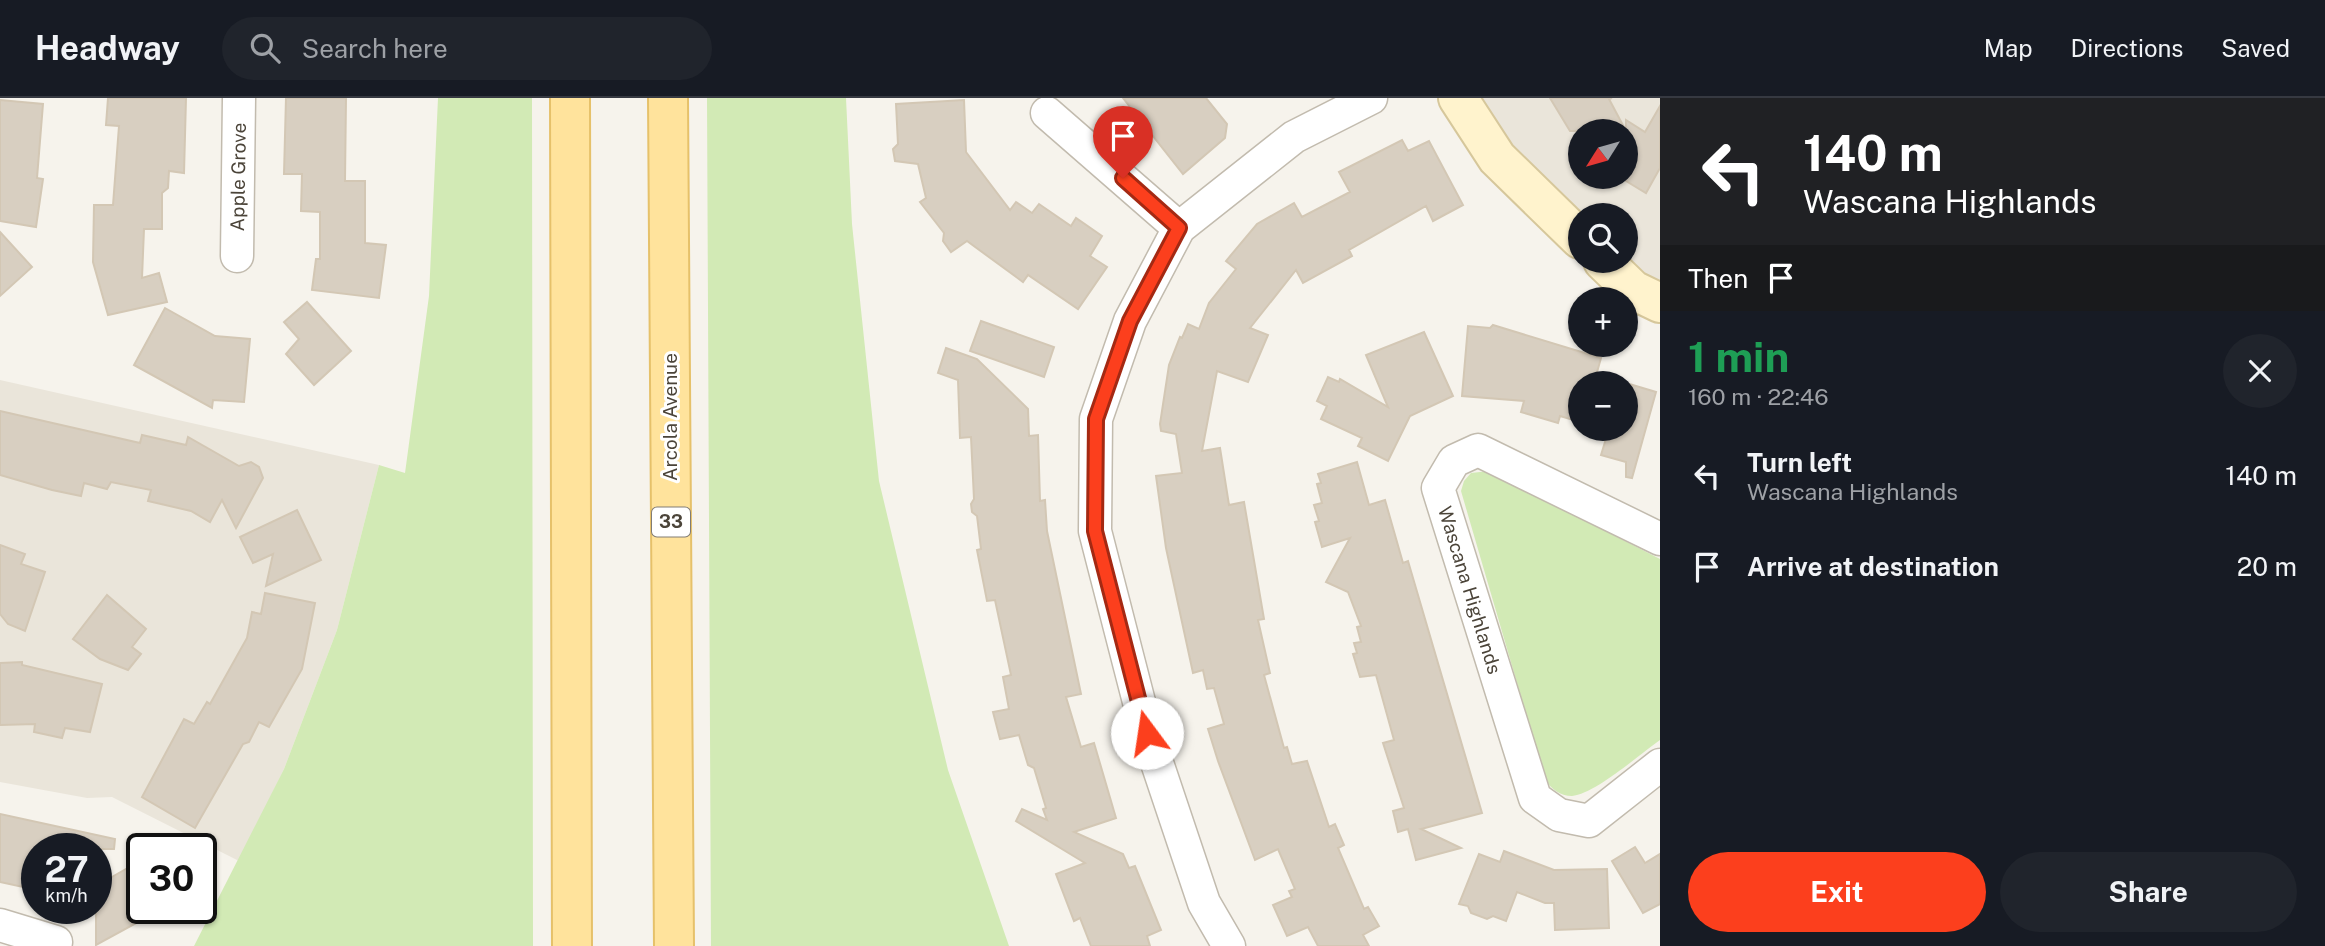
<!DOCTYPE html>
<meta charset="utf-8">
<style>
body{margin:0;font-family:"Public Sans",sans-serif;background:#20242c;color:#f1f3f6;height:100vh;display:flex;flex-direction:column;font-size:26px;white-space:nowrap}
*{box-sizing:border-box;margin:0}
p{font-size:23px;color:#9ea1a6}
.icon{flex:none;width:38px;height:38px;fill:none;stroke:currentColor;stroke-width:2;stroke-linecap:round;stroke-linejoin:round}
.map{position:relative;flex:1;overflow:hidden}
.sheet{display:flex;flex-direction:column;background:#171b24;width:665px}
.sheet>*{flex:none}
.top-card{background:#202124;color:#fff;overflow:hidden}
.needle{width:46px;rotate:233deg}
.controls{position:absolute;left:1568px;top:21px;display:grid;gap:14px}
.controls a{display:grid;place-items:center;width:70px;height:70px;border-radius:50%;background:#171b24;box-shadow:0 2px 5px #0004;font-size:35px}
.speed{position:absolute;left:21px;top:735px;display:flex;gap:14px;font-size:35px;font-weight:700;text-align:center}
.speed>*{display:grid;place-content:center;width:91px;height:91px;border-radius:50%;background:#171b24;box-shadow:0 2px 5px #0004;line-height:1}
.speed small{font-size:18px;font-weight:400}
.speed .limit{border:4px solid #111;border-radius:10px;background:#fff;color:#111}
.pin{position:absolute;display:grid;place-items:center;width:60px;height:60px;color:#fff;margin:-72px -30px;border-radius:50% 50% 50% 0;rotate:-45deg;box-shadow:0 0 7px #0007}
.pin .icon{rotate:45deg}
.me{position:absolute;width:77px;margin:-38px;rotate:346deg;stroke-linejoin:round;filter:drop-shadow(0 0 5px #0008)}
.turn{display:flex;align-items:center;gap:24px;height:147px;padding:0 28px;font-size:32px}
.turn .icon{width:91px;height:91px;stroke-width:2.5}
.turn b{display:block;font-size:49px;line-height:60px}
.then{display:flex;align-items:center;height:66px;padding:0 28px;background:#0003;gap:14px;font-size:26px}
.round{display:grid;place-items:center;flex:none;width:74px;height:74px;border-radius:37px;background:#20242c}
.head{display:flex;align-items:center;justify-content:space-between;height:119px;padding:0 28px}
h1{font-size:42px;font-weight:700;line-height:52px;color:#1e9e55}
.action{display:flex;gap:14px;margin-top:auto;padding:14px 28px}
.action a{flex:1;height:80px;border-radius:42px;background:#fc3f1d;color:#fff;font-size:28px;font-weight:700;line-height:80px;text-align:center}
.action a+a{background:#20242c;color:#f1f3f6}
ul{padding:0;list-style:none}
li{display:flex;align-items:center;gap:21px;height:91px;padding:0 28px}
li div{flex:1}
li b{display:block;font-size:26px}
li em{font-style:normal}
header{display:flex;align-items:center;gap:42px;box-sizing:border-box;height:98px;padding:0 35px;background:#171b24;border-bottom:2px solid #363941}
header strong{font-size:33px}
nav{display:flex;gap:38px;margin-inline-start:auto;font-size:24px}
.search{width:490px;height:63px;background:#20242c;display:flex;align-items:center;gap:18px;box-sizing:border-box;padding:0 24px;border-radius:38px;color:#9ea1a6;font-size:26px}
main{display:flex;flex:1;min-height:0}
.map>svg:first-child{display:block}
.residential{fill:#eae5da;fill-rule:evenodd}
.green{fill:#d2eab5}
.building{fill:#d8cfc1;stroke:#d3c7b4;stroke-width:2}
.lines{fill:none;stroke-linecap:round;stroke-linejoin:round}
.street-casing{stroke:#c2bbae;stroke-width:35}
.secondary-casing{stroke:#d6c79b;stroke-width:42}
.primary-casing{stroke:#e6c16a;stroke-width:42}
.street{stroke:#fff;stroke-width:32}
.secondary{stroke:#fff3cd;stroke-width:38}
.primary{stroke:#ffe39c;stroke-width:38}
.route-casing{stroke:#a42913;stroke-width:18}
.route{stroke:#fc3f1d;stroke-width:12}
.labels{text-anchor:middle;stroke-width:6;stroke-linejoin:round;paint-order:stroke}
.shield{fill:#fff;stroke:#817c74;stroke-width:2}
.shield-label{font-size:18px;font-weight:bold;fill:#4b4439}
.street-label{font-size:19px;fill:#4b4439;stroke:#fff}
</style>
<header>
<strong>Headway</strong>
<div class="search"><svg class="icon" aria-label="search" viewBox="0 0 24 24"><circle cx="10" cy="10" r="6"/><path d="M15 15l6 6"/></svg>Search here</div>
<nav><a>Map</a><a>Directions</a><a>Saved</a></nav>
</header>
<main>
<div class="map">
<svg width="1660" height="848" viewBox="0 0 1660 848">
<rect width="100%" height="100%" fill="#f6f3ec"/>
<g class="residential">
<path d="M1479 0H1660V192L1626 163V117H1580V120L1512 48ZM1580 33H1626V79H1580Z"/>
<path d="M0 282 379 367 337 532 284 671 239 763 112 699 87 700 0 684Z"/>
</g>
<g class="green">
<path d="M438 0H532L533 848H194L284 671 337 532 379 367 405 375 429 198Z"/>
<path d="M707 0H846L852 126 879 383 948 672 1009 848H711Z"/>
<path d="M1489 373 1660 461V642C1640 656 1595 696 1572 698 1560 698 1551 691 1545 681L1461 393 1464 383 1471 375Z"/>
</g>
<g class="building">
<path d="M108 0H186L184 75 169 73 168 90 162 95V131H144L142 180 159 175 167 204 108 217 93 164 94 107H113L119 28 106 27Z"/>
<path d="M286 0H346L345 83H365V145L386 147 379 200 312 192 316 161H320V114L301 113 302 76H284Z"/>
<path d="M1123 0H1206L1227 26 1225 40 1183 76Z"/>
<path d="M1550 0H1612L1609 1 1626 33V22L1645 34 1660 8V70L1646 95 1626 83V33H1570Z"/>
<path d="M0 2 43 6 37 80 43 81 36 129 0 123Z"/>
<path d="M964 2 966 54 1010 112 1016 104 1032 115 1039 106 1071 128 1076 120 1102 138 1090 158 1107 169 1078 211 1028 177 1023 184 967 143 951 154 943 143 944 135 920 104 926 100 918 66 895 63 893 51 898 46 896 6Z"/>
<path d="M1402 42 1408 53 1429 43 1463 107 1433 123 1426 108 1349 152 1352 158 1303 185 1296 172 1250 230 1268 237 1248 284 1217 273 1202 353 1220 350 1229 407 1244 404 1264 521 1258 522 1270 575 1264 577 1284 650 1287 649 1292 666 1307 663 1329 729 1335 726 1344 747 1338 750 1364 811 1368 809 1379 828 1363 837 1369 848H1318L1308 829 1287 838 1273 807 1292 799 1289 793 1295 791 1278 751 1255 762 1218 663 1208 631 1224 626 1214 590 1207 591 1203 572 1193 575 1166 450 1156 378 1182 375 1176 336 1161 333 1160 326 1169 267 1180 239 1182 240 1188 226 1199 231 1209 205 1236 171 1226 163 1257 126 1294 105 1302 119 1350 94 1339 74Z"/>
<path d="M0 134 32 169 0 198Z"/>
<path d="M307 204 351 253 314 287 286 256 299 241 284 224Z"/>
<path d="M165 210 215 238 250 241 244 304 213 302 212 310 134 267Z"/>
<path d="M981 223 1054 249 1044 279 970 253Z"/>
<path d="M1493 227 1601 260 1594 285H1580V324L1560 318 1558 325 1521 314 1524 303 1462 298 1468 228 1490 230Z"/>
<path d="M1424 234 1453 298 1410 318 1388 363 1358 348 1362 340 1321 321 1327 308 1317 303 1328 279 1339 284 1340 281 1388 309 1366 257Z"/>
<path d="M946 250 977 261 1028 311 1029 338 1038 337 1040 403 1045 402 1047 433 1081 596 1066 599 1081 649 1094 645 1116 720 1074 734 1123 756 1129 770 1135 768 1161 832 1147 838 1150 848H1091L1080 820 1074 823 1056 776 1085 765 1016 723 1022 711 1047 722 1043 711 1046 710 1034 670 1028 667 1019 637 1000 641 993 614 1009 611 1003 579 1011 577 995 502 987 503 977 452 981 451 977 418 972 414 971 406 974 401 971 339 960 340 958 282 938 275Z"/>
<path d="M1626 285 1656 294 1632 380 1626 379V364L1601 357 1609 331H1626Z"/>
<path d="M0 313 140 345 142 337 186 347 188 339 239 368 251 364 259 369 263 380 236 430 222 402 210 424 191 413 148 403 151 392 111 384 107 391 84 385 81 398 52 392 0 377Z"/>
<path d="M1357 364 1369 407 1385 402 1403 465 1408 463 1482 715 1421 731 1461 750 1416 762 1408 731 1398 734 1393 713 1404 710 1383 645 1394 642 1376 577 1360 579 1353 556 1357 555 1354 545 1361 544 1357 529 1361 528 1348 494 1326 484 1350 440 1322 449 1315 424 1319 423 1314 407 1322 405 1317 386 1321 385 1318 376Z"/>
<path d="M297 412 321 462 266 488 273 456 253 465 240 439Z"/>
<path d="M0 447 25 456 21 466 45 474 25 533 8 526 0 516Z"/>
<path d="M265 495 315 505 302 571 269 629 259 624 249 644 243 646 195 730 142 699 184 621 194 626 207 604 210 606 247 540 252 514 261 516Z"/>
<path d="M107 497 146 531 132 549 141 556 128 572 100 561 73 541Z"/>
<path d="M22 564V567L102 586 90 634 65 630 62 640 34 634 35 626 0 627V565Z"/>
<path d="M0 716 115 741 114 751H37V792L0 784Z"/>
<path d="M1635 749 1645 765 1660 756V806L1643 815 1612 763Z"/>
<path d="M1504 753 1554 772 1607 771 1609 830 1555 832 1554 805H1545L1517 794 1506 823 1493 818 1487 821 1471 815 1468 808 1459 806 1479 756 1500 764Z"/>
<path d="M142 762V822L96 847V788Z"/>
</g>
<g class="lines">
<defs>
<g id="street">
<path d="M1047 15 1179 130"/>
<path d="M237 158 239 0"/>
<path d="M1660 441 1478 352 1454 363 1438 390 1535 700 1559 717 1589 723 1660 667"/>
<path d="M0 827 56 844 55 848"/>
<path d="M1229 848 1204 805 1147 635 1095 433 1096 321 1130 223 1179 130 1294 39 1371 0"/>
</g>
<g id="secondary">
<path d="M1458 0 1497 60 1580 141"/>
<path d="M1603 163 1633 192 1660 205"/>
</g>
<g id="primary">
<path d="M570 0 572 848"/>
<path d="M668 0 674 848"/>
</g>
</defs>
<use href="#street" class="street-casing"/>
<use href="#secondary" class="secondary-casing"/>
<use href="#primary" class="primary-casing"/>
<use href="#street" class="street"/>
<use href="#secondary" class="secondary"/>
<use href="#primary" class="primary"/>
</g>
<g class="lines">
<defs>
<path id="route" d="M1123 80 1179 130 1130 223 1096 321 1095 433 1147 635"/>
</defs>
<use href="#route" class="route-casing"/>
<use href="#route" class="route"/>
</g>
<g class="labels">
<rect class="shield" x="652" y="409.5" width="38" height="29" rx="5"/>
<g class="shield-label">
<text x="671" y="430">33</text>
</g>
<g class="street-label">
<text transform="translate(238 79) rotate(-89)" y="7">Apple Grove</text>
<text transform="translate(670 319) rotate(-90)" y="7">Arcola Avenue</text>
<text transform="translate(1470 492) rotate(73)" y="7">Wascana Highlands</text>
</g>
</g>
</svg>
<div class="controls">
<a><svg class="needle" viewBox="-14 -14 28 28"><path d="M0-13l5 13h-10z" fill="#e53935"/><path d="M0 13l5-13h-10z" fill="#9ea1a6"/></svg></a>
<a><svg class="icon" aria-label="search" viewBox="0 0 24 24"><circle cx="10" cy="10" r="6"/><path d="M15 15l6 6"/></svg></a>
<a>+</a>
<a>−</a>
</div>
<div class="speed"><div>27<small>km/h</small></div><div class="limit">30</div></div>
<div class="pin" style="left:1123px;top:80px;background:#d93025"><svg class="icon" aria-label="arrive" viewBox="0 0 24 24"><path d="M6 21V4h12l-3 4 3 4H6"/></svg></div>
<svg class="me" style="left:1147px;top:635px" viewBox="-20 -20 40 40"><circle r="19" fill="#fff"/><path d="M0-13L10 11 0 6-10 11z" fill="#fc3f1d"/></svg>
</div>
<section class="sheet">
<div class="top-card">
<div class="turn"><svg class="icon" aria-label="left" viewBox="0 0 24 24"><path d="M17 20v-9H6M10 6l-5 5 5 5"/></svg><div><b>140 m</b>Wascana Highlands</div></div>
<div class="then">Then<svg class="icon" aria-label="arrive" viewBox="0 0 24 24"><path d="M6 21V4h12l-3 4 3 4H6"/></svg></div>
</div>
<div class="head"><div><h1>1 min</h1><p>160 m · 22:46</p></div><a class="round"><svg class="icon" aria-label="close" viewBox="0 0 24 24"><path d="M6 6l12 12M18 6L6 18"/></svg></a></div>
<ul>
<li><svg class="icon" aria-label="left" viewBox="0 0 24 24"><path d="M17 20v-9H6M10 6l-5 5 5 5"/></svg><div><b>Turn left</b><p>Wascana Highlands</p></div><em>140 m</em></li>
<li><svg class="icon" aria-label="arrive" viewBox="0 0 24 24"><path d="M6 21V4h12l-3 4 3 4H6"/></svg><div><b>Arrive at destination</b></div><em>20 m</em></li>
</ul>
<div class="action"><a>Exit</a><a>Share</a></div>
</section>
</main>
